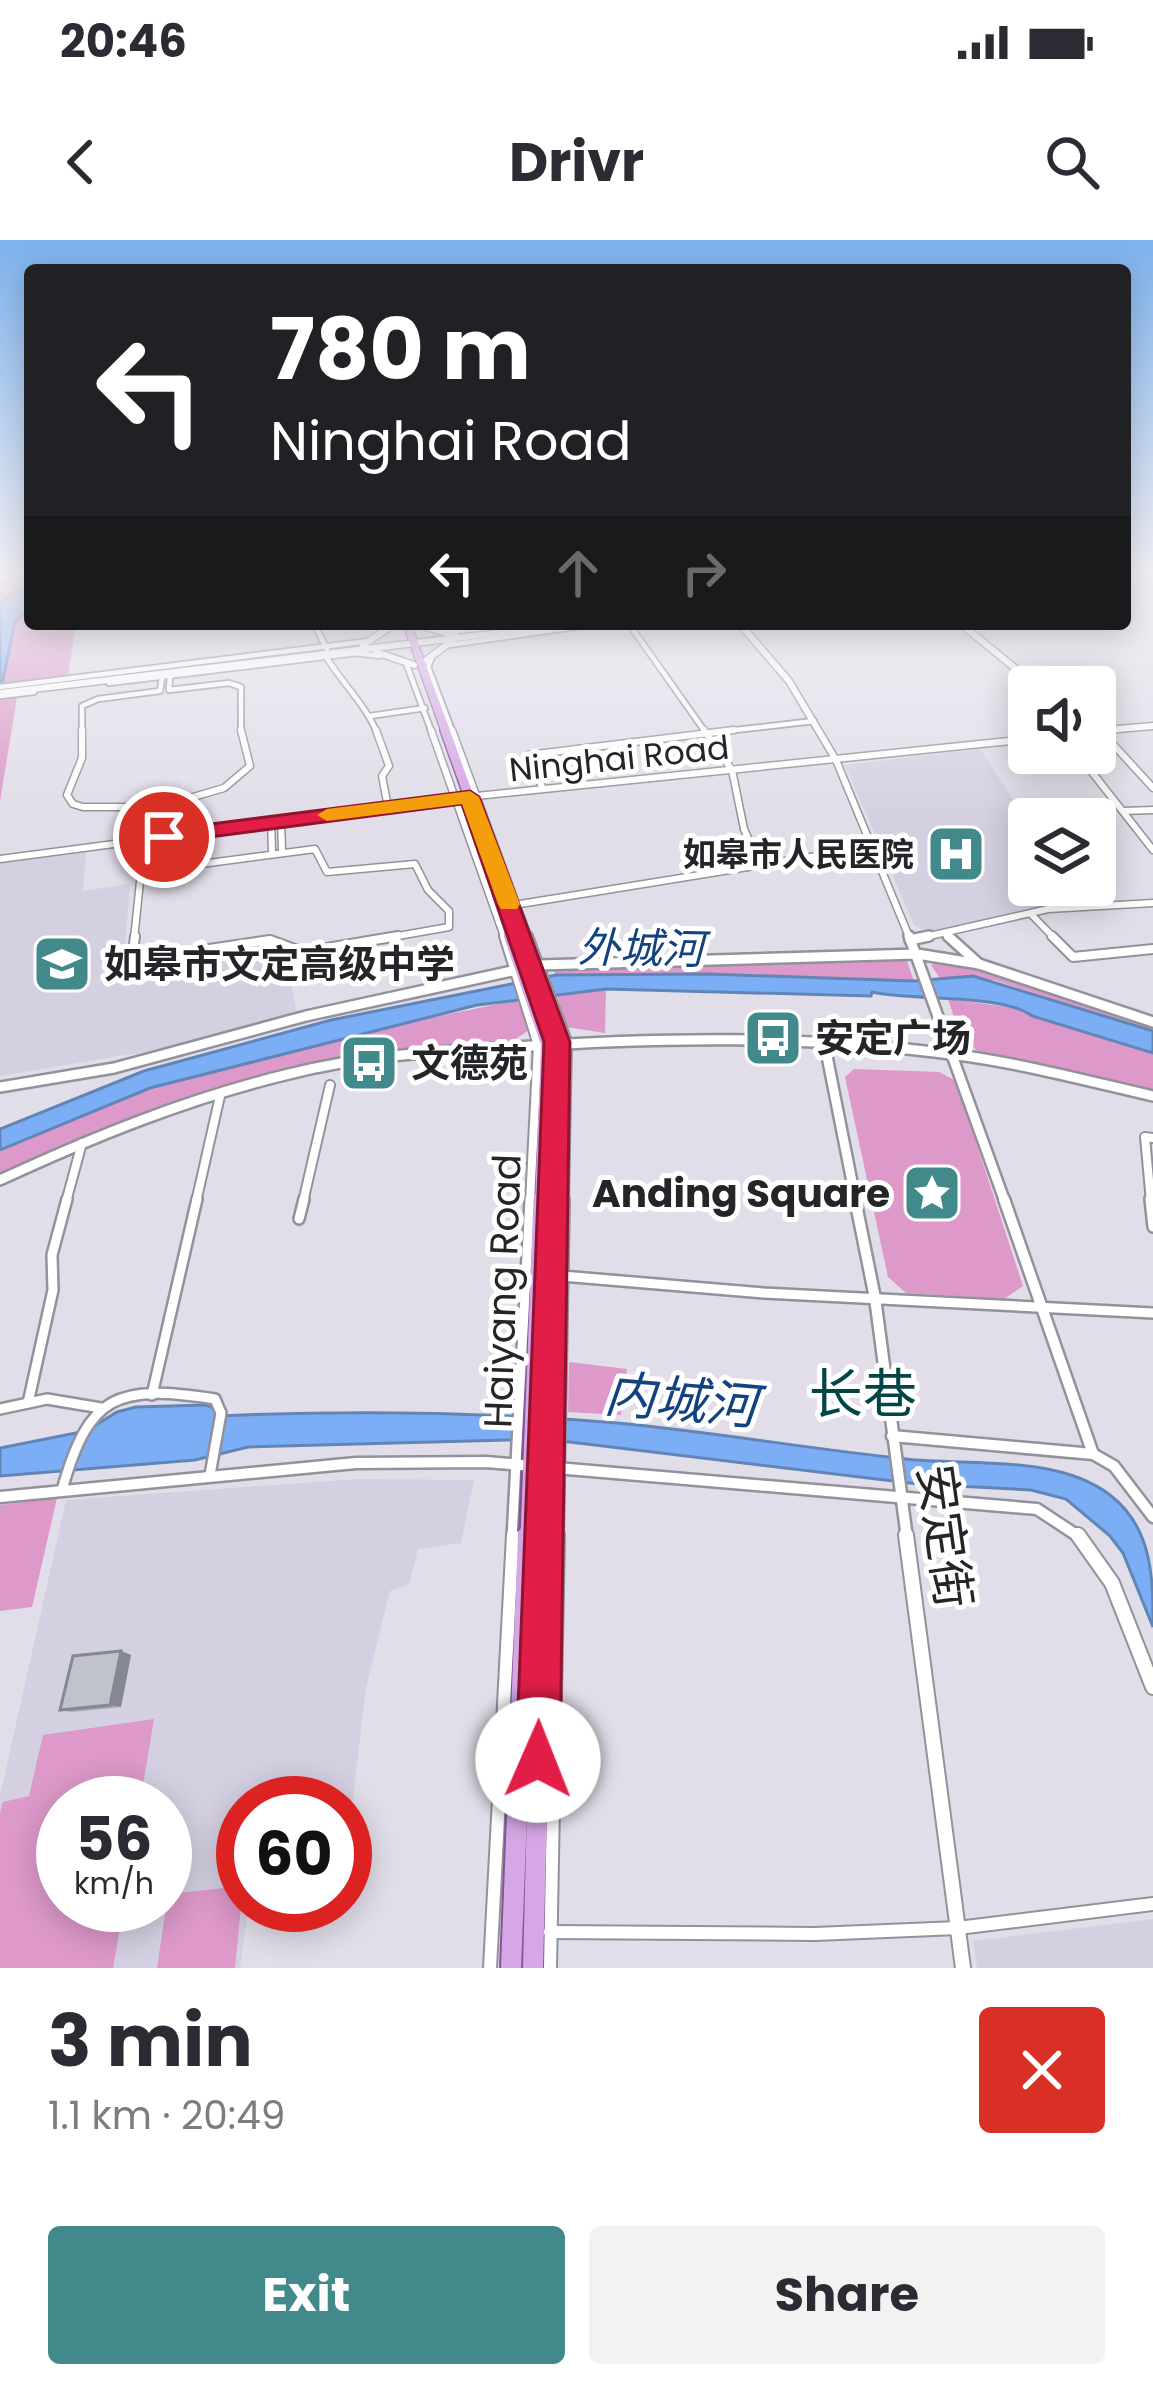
<!DOCTYPE html>
<meta charset="utf-8">
<style>
body{margin:0;font-family:Poppins,"Noto Sans SC",sans-serif;background:#f2f2f3;color:#2b2b33;height:100vh;display:flex;flex-direction:column;font-size:45px;white-space:nowrap}
*{box-sizing:border-box;margin:0}
p{font-size:39px;color:#7c7c81}
.icon{flex:none;width:66px;height:66px;fill:none;stroke:currentColor;stroke-width:2;stroke-linecap:round;stroke-linejoin:round}
.map{position:relative;height:1728px;overflow:hidden}
.side{display:flex;flex-direction:column;background:#fff;flex:1}
.side>*{flex:none}
.hud{position:absolute;left:24px;top:24px;width:1107px;height:366px;border-radius:12px;box-shadow:0 6px 30px #0003;background:#202124;color:#fff;overflow:hidden}
.tools{position:absolute;left:1008px;top:426px;display:grid;gap:24px}
.tools a{display:grid;place-items:center;width:108px;height:108px;border-radius:12px;background:#fff;box-shadow:0 6px 30px #0003;font-size:60px}
.speed{position:absolute;left:36px;top:1536px;display:flex;gap:24px;font-size:60px;font-weight:700;text-align:center}
.speed>*{display:grid;place-content:center;width:156px;height:156px;border-radius:50%;background:#fff;box-shadow:0 6px 30px #0003;line-height:1}
.speed small{font-size:30px;font-weight:400}
.speed .limit{border:18px solid #d22;background:#fff;color:#111}
.pin{position:absolute;display:grid;place-items:center;width:102px;height:102px;color:#fff;margin:-51px;border:6px solid #fff;border-radius:50%;box-shadow:0 3px 12px #0007}
.me{position:absolute;width:132px;margin:-66px;rotate:1deg;stroke-linejoin:round;filter:drop-shadow(0 0 9px #0008)}
.turn{display:flex;align-items:center;gap:42px;height:252px;padding:0 48px;font-size:54px}
.turn .icon{width:156px;height:156px;stroke-width:2.5}
.turn b{display:block;font-size:84px;line-height:102px}
.lanes{display:flex;align-items:center;height:114px;padding:0 48px;background:#0003;justify-content:center;gap:60px;direction:ltr}
.lanes .off{opacity:.35}
.round{display:grid;place-items:center;flex:none;width:126px;height:126px;border-radius:12px;background:#f2f2f3}
.summary{display:flex;align-items:center;justify-content:space-between;height:204px;padding:0 48px}
h1{font-size:72px;font-weight:700;line-height:90px}
.button{display:flex;gap:24px;margin-top:auto;padding:24px 48px}
.button a{flex:1;height:138px;border-radius:12px;background:#41898b;color:#fff;font-size:48px;font-weight:700;line-height:138px;text-align:center}
.button a+a{background:#f2f2f3;color:#2b2b33}
.status{display:flex;justify-content:space-between;align-items:center;height:84px;padding:0 60px;background:#fff;direction:ltr}
.status svg{height:33px;fill:currentColor}
header{display:flex;justify-content:space-between;align-items:center;height:156px;padding:0 48px;background:#fff;font-size:54px;font-weight:700}
.map>svg:first-child{display:block}
.built{fill:#d4d0e2;fill-rule:evenodd}
.green{fill:#dc99c9}
.water{fill:#7caef5;stroke:#6285b8;stroke-width:3}
.lines{fill:none;stroke-linecap:round;stroke-linejoin:round}
.minor-far4-casing{stroke:#93919a;stroke-width:8}
.minor-far3-casing{stroke:#93919a;stroke-width:9}
.minor-far2-casing{stroke:#93919a;stroke-width:12}
.minor-far1-casing{stroke:#93919a;stroke-width:14}
.minor-casing{stroke:#93919a;stroke-width:16}
.tertiary-far3-casing{stroke:#93919a;stroke-width:9}
.tertiary-far2-casing{stroke:#93919a;stroke-width:14}
.tertiary-far1-casing{stroke:#93919a;stroke-width:15}
.tertiary-casing{stroke:#93919a;stroke-width:18}
.secondary-casing{stroke:#93919a;stroke-width:9}
.primary-far4-casing{stroke:#855397;stroke-width:10}
.primary-far3-casing{stroke:#855397;stroke-width:12}
.primary-far2-casing{stroke:#855397;stroke-width:16}
.primary-far1-casing{stroke:#855397;stroke-width:20}
.primary-casing{stroke:#855397;stroke-width:24}
.minor-far4{stroke:#fff;stroke-width:4.5}
.minor-far3{stroke:#fff;stroke-width:6}
.minor-far2{stroke:#fff;stroke-width:8}
.minor-far1{stroke:#fff;stroke-width:9}
.minor{stroke:#fff;stroke-width:12}
.tertiary-far3{stroke:#fff;stroke-width:6}
.tertiary-far2{stroke:#fff;stroke-width:9}
.tertiary-far1{stroke:#fff;stroke-width:10}
.tertiary{stroke:#fff;stroke-width:14}
.secondary{stroke:#fff;stroke-width:6}
.primary-far4{stroke:#d5a7e5;stroke-width:8}
.primary-far3{stroke:#d5a7e5;stroke-width:9}
.primary-far2{stroke:#d5a7e5;stroke-width:12}
.primary-far1{stroke:#d5a7e5;stroke-width:15}
.primary{stroke:#d5a7e5;stroke-width:20}
.wall{fill:#a5a7af}
.shaded-wall{fill:#86888f}
.building{fill:#c0c2cc;stroke:#86888f;stroke-width:3}
.route{fill:#e11d48;stroke:#92132f;stroke-width:3}
.slow{fill:#f59e0b}
.labels{text-anchor:middle;stroke-width:10;stroke-linejoin:round;paint-order:stroke}
.far-street-label{font-size:33px;fill:#252428;stroke:#fff}
.far-poi-label{font-size:33px;font-weight:bold;fill:#252428;stroke:#fff;text-anchor:end}
.poi-label{font-size:39px;font-weight:bold;fill:#252428;stroke:#fff;text-anchor:start}
.street-label{font-size:39px;fill:#252428;stroke:#fff}
.water-label{font-size:42px;font-style:italic;fill:#134280;stroke:#fff}
.near-street-label{font-size:48px;fill:#252428;stroke:#fff}
.near-water-label{font-size:51px;font-style:italic;fill:#134280;stroke:#fff}
.near-quarter-label{font-size:54px;fill:#014547;stroke:#fff}
</style>
<div class="status"><b>20:46</b><svg viewBox="0 0 49 12"><path d="M0 12V9h3v3zM5 12V6h3v6zM10 12V3h3v9zM15 12V0h3v12zM26 1h20v11H26zM47 4h2v5h-2z"/></svg></div>
<header><svg class="icon" aria-label="back" viewBox="0 0 24 24"><path d="M15 5l-7 7 7 7"/></svg>Drivr<svg class="icon" aria-label="search" viewBox="0 0 24 24"><circle cx="10" cy="10" r="6"/><path d="M15 15l6 6"/></svg></header>
<div class="map">
<svg width="1153" height="1728" viewBox="0 0 1153 1728">
<rect width="100%" height="100%" fill="#e1dee9"/>
<g class="built">
<path d="M980 509 1029 584V645H1069L1081 662 926 692 914 685 845 525Z"/>
<path d="M86 612 83 651 130 644 123 732 269 706 281 726V747L291 746 297 773 149 811 0 836V623Z"/>
<path d="M358 1239 474 1240 461 1303 418 1309 409 1344 390 1351 366 1448 345 1625V1563H243V1665H249L240 1728H0V1556L66 1260ZM63 1563H165V1665H63Z"/>
<path d="M1153 1679V1728H977L973 1701Z"/>
</g>
<g class="green">
<path d="M13 332H30V384H76L68 435 12 443 8 457H17L0 561V343Z"/>
<path d="M889 718 907 721 914 741 556 735 553 730Z"/>
<path d="M941 720 969 725 1153 784V791L994 740H941L931 725Z"/>
<path d="M606 749 605 793 566 787 557 754Z"/>
<path d="M948 759 1023 769 1032 776 1153 813V850L981 815 959 792Z"/>
<path d="M513 761 521 763 528 790C504 816 421 805 385 811 262 829 111 882 0 937V910L149 848 333 798Z"/>
<path d="M854 829 939 832 956 841 1023 1046 1004 1059 906 1053 888 1037 845 837Z"/>
<path d="M569 1122 627 1129 621 1175 568 1172Z"/>
<path d="M57 1258 32 1367 0 1371V1265Z"/>
<path d="M154 1479 140 1563H63V1665H124L113 1728H0V1573L3 1562 29 1556 43 1495Z"/>
<path d="M243 1646 235 1728H157L168 1654Z"/>
</g>
<g class="water">
<path d="M30 341V367L15 382 0 454V363Z"/>
<path d="M707 734 914 741 973 736 1153 791V813L1032 776C1003 753 906 761 872 752L871 756 606 749 477 765 150 848 0 910V889L144 831 331 780 556 735Z"/>
<path d="M206 1165 215 1169 217 1176C350 1170 484 1172 617 1183 714 1192 810 1209 906 1219 969 1226 1057 1214 1110 1255 1153 1288 1153 1339 1153 1387L1123 1313 1110 1296 1066 1259 1031 1250 918 1244 570 1202 507 1200 248 1207 195 1220 0 1236V1208L86 1191 117 1172 136 1167Z"/>
</g>
<g class="lines">
<defs>
<g id="minor-far4">
<path d="M314 384 327 409"/>
<path d="M629 384 706 493"/>
<path d="M447 392 529 384"/>
<path d="M449 405 596 384"/>
<path d="M325 415C341 442 366 465 377 493"/>
<path d="M432 417 428 427 453 493"/>
<path d="M406 423 432 493"/>
<path d="M170 436 169 450 229 443 241 447V493"/>
<path d="M109 443 356 413 380 416"/>
<path d="M0 447 369 401"/>
<path d="M0 456 34 452"/>
<path d="M370 476 425 468"/>
<path d="M82 493V466L98 459 160 451 162 437"/>
<path d="M709 493 814 481"/>
</g>
<g id="minor-far3">
<path d="M82 490V518L67 555 73 564 83 567H151L148 599"/>
<path d="M376 490 389 526 382 536 388 567"/>
<path d="M431 490 505 699"/>
<path d="M452 490 529 699"/>
<path d="M704 490 732 530 744 589 759 623"/>
<path d="M1101 491 1153 548"/>
<path d="M1077 513 1153 610"/>
<path d="M543 549 528 515 734 490"/>
<path d="M1123 571 1153 570"/>
<path d="M281 580 282 610"/>
<path d="M271 581 272 611"/>
<path d="M164 597 166 565 224 548 250 526 241 490"/>
<path d="M514 665 872 607"/>
<path d="M1031 674 1055 699"/>
<path d="M134 699 141 632 315 609 327 632 415 624 428 650 449 671V687L381 699"/>
</g>
<g id="minor-far2">
<path d="M135 696 133 712 155 717 270 700 303 712 398 696"/>
<path d="M504 696 538 805 530 962"/>
<path d="M528 696 567 801 564 962"/>
<path d="M1052 696 1073 717 1153 709"/>
<path d="M66 962 82 903"/>
<path d="M196 962 220 856"/>
<path d="M303 962 330 845"/>
<path d="M1151 962 1145 897 1153 898"/>
</g>
<g id="minor-far1">
<path d="M1150 959 1153 987"/>
<path d="M299 979 304 959"/>
<path d="M562 1036 764 1053 1153 1073"/>
<path d="M152 1155 197 959"/>
<path d="M28 1163 53 1050 52 1015 67 959"/>
<path d="M0 1169 47 1159 101 1168"/>
<path d="M62 1250C89 1154 117 1144 215 1159L221 1173 210 1235"/>
<path d="M512 1298 530 959"/>
<path d="M558 1298 564 959"/>
</g>
<g id="minor">
<path d="M550 1692 815 1694 958 1688 1153 1664"/>
<path d="M490 1728 513 1295"/>
<path d="M550 1728 558 1295"/>
</g>
<g id="tertiary-far3">
<path d="M1144 332 1153 338"/>
<path d="M0 338 8 332"/>
<path d="M740 384 789 441 836 520 910 699"/>
<path d="M961 384 1038 447"/>
<path d="M1095 491 1153 486"/>
<path d="M0 619 477 556 1029 499"/>
<path d="M947 695 951 699"/>
<path d="M916 699 1048 669 1153 663"/>
</g>
<g id="tertiary-far2">
<path d="M909 696 1005 962"/>
<path d="M948 696 979 724 1153 782"/>
<path d="M910 700 929 696"/>
<path d="M825 806 856 962"/>
<path d="M0 847 114 828 306 776 539 725 917 714 979 724"/>
<path d="M0 940C93 897 189 858 289 834 363 815 438 812 514 807 662 797 811 795 958 815 1024 824 1088 841 1153 856"/>
</g>
<g id="tertiary-far1">
<path d="M855 959 875 1058 907 1298"/>
<path d="M1004 959 1093 1214"/>
<path d="M892 1196 1093 1214 1114 1226 1153 1277"/>
<path d="M0 1257 356 1223 486 1222 1037 1269 1081 1298"/>
</g>
<g id="tertiary">
<path d="M906 1295 963 1728"/>
<path d="M1078 1295 1112 1343 1153 1447"/>
</g>
<g id="secondary">
<path d="M415 384 455 395"/>
<path d="M363 405 394 384"/>
<path d="M376 412 414 425"/>
<path d="M421 424 452 401"/>
<path d="M0 453 573 384"/>
</g>
<path id="primary-far4" d="M407 384 446 493"/>
<g id="primary-far3">
<path d="M445 490 520 699"/>
<path d="M495 650 511 699"/>
</g>
<g id="primary-far2">
<path d="M510 696 547 804 541 962"/>
<path d="M519 696 557 802 553 962"/>
</g>
<g id="primary-far1">
<path d="M528 1298 541 959"/>
<path d="M544 1298 553 959"/>
</g>
<g id="primary">
<path d="M511 1728 528 1295"/>
<path d="M533 1728 544 1295"/>
</g>
</defs>
<use href="#minor-far4" class="minor-far4-casing"/>
<use href="#minor-far3" class="minor-far3-casing"/>
<use href="#minor-far2" class="minor-far2-casing"/>
<use href="#minor-far1" class="minor-far1-casing"/>
<use href="#minor" class="minor-casing"/>
<use href="#tertiary-far3" class="tertiary-far3-casing"/>
<use href="#tertiary-far2" class="tertiary-far2-casing"/>
<use href="#tertiary-far1" class="tertiary-far1-casing"/>
<use href="#tertiary" class="tertiary-casing"/>
<use href="#secondary" class="secondary-casing"/>
<use href="#primary-far4" class="primary-far4-casing"/>
<use href="#primary-far3" class="primary-far3-casing"/>
<use href="#primary-far2" class="primary-far2-casing"/>
<use href="#primary-far1" class="primary-far1-casing"/>
<use href="#primary" class="primary-casing"/>
<use href="#minor-far4" class="minor-far4"/>
<use href="#minor-far3" class="minor-far3"/>
<use href="#minor-far2" class="minor-far2"/>
<use href="#minor-far1" class="minor-far1"/>
<use href="#minor" class="minor"/>
<use href="#tertiary-far3" class="tertiary-far3"/>
<use href="#tertiary-far2" class="tertiary-far2"/>
<use href="#tertiary-far1" class="tertiary-far1"/>
<use href="#tertiary" class="tertiary"/>
<use href="#secondary" class="secondary"/>
<use href="#primary-far4" class="primary-far4"/>
<use href="#primary-far3" class="primary-far3"/>
<use href="#primary-far2" class="primary-far2"/>
<use href="#primary-far1" class="primary-far1"/>
<use href="#primary" class="primary"/>
</g>
<path class="wall" d="M121 1411 131 1415 121 1467 72 1472 60 1470Z"/>
<path class="shaded-wall" d="M121 1411 131 1415 121 1467 110 1465Z"/>
<path class="building" d="M121 1411 110 1465 60 1470 73 1416Z"/>
<linearGradient id="sky" x2="0" y2="1"><stop stop-color="#7db2ed"/><stop offset="0.58" stop-color="#f2f0f5"/><stop offset="1" stop-color="#f2f0f5" stop-opacity="0"/></linearGradient>
<rect width="1153" height="574" fill="url(#sky)"/>
<path class="route" d="M470 551 479 557 570 802 560 1520 554 1535 538 1541 523 1535 516 1520 544 802 462 564 164 603 154 597 164 590Z"/>
<path class="slow" d="M470 551 479 557 520 664 517 669H501L498 664 462 564 327 581 317 575 327 569Z"/>
<defs>
<symbol id="hospital-square" viewBox="-11 -11 22 22"><rect x="-9" y="-9" width="18" height="18" rx="4" fill="#41898b" stroke="#fff"/><path d="M-5-5h3v3.5h4V-5h3V5h-3V1.5h-4V5h-3Z" fill="#fff"/></symbol>
<symbol id="school-square" viewBox="-11 -11 22 22"><rect x="-9" y="-9" width="18" height="18" rx="4" fill="#41898b" stroke="#fff"/><path d="M0-5L7-2L0 1L-7-2ZM-4 1L0 2.5L4 1V4Q0 6-4 4Z" fill="#fff"/></symbol>
<symbol id="bus-square" viewBox="-11 -11 22 22"><rect x="-9" y="-9" width="18" height="18" rx="4" fill="#41898b" stroke="#fff"/><path d="M-5-6H5V4H4V6H2V4H-2V6H-4V4H-5ZM-3.5-4V0h7V-4ZM-3.5 1.2v1.5H-2V1.2ZM2 1.2v1.5H3.5V1.2Z" fill="#fff"/></symbol>
<symbol id="sight-square" viewBox="-11 -11 22 22"><rect x="-9" y="-9" width="18" height="18" rx="4" fill="#41898b" stroke="#fff"/><path d="M0-6L1.8-2.2L6-1.7L2.9 1.2L3.7 5.4L0 3.3L-3.7 5.4L-2.9 1.2L-6-1.7L-1.8-2.2Z" fill="#fff"/></symbol>
</defs>
<g fill-rule="evenodd">
<use href="#hospital-square" x="923" y="581" width="66" height="66"/>
<use href="#school-square" x="29" y="691" width="66" height="66"/>
<use href="#bus-square" x="740" y="765" width="66" height="66"/>
<use href="#bus-square" x="336" y="790" width="66" height="66"/>
<use href="#sight-square" x="899" y="920" width="66" height="66"/>
</g>
<g class="labels">
<g class="far-street-label">
<text transform="translate(619 518) rotate(-6)" y="12">Ninghai Road</text>
</g>
<g class="far-poi-label">
<text x="914" y="626">如皋市人民医院</text>
</g>
<g class="poi-label">
<text x="104" y="738">如皋市文定高级中学</text>
<text x="815" y="812">安定广场</text>
<text x="411" y="837">文德苑</text>
<text x="890" y="967" text-anchor="end">Anding Square</text>
</g>
<g class="street-label">
<text transform="translate(502 1051) rotate(-88)" y="14">Haiyang Road</text>
</g>
<g class="water-label">
<text transform="translate(641 708) rotate(1)" y="15">外城河</text>
</g>
<g class="near-street-label">
<text transform="translate(945 1296) rotate(82)" y="17">安定街</text>
</g>
<g class="near-water-label">
<text transform="translate(681 1160) rotate(5)" y="18">内城河</text>
</g>
<g class="near-quarter-label">
<text x="863" y="1173">长巷</text>
</g>
</g>
</svg>
<div class="tools">
<a><svg class="icon" aria-label="sound" viewBox="0 0 24 24"><path d="M4 9h4l5-4v14l-5-4H4zM17 9q2 3 0 6"/></svg></a>
<a><svg class="icon" aria-label="layers" viewBox="0 0 24 24"><path d="M12 4l9 5-9 5-9-5zM3 14l9 5 9-5"/></svg></a>
</div>
<div class="speed"><div>56<small>km/h</small></div><div class="limit">60</div></div>
<div class="pin" style="left:164px;top:597px;background:#d93025"><svg class="icon" aria-label="arrive" viewBox="0 0 24 24"><path d="M6 21V4h12l-3 4 3 4H6"/></svg></div>
<svg class="me" style="left:538px;top:1520px" viewBox="-20 -20 40 40"><circle r="19" fill="#fff"/><path d="M0-13L10 11 0 6-10 11z" fill="#e11d48"/></svg>
<div class="hud">
<div class="turn"><svg class="icon" aria-label="left" viewBox="0 0 24 24"><path d="M17 20v-9H6M10 6l-5 5 5 5"/></svg><div><b>780 m</b>Ninghai Road</div></div>
<div class="lanes"><svg class="icon" aria-label="left" viewBox="0 0 24 24"><path d="M17 20v-9H6M10 6l-5 5 5 5"/></svg><svg class="icon off" aria-label="ahead" viewBox="0 0 24 24"><path d="M12 20V5M6 11l6-6 6 6"/></svg><svg class="icon off" aria-label="right" viewBox="0 0 24 24"><path d="M7 20v-9h11M14 6l5 5-5 5"/></svg></div>
</div>
</div>
<section class="side">
<div class="summary"><div><h1>3 min</h1><p>1.1 km · 20:49</p></div><a class="round" style="background:#d93025;color:#fff"><svg class="icon" aria-label="close" viewBox="0 0 24 24"><path d="M6 6l12 12M18 6L6 18"/></svg></a></div>
<div class="button"><a>Exit</a><a>Share</a></div>
</section>
